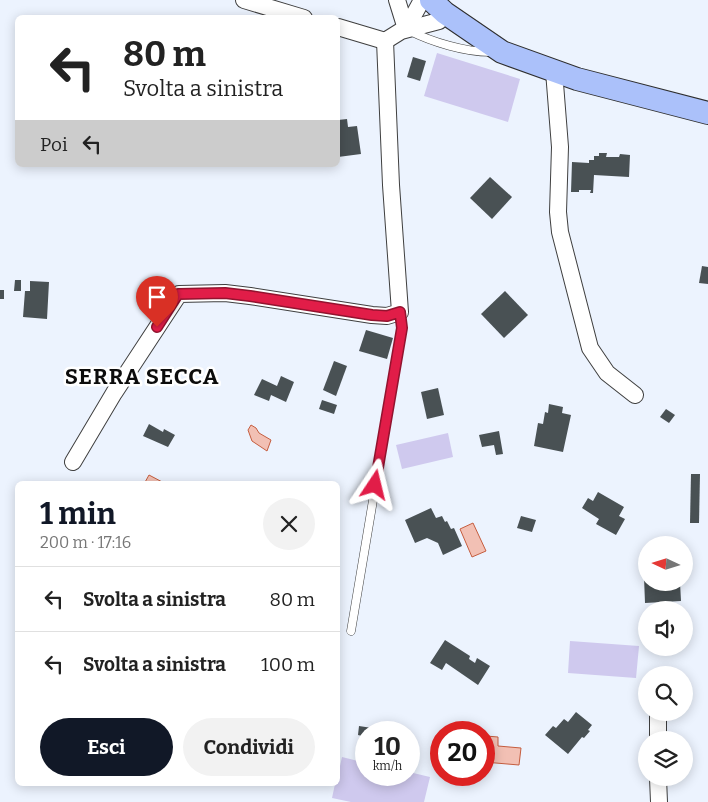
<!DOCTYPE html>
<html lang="it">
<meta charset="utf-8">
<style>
body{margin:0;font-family:Bitter,serif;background:#f2f2f2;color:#222;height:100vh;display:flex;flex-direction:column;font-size:19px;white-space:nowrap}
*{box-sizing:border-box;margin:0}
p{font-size:16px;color:#767676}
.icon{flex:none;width:28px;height:28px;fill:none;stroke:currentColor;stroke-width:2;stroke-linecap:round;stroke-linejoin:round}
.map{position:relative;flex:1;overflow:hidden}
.drawer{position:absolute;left:15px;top:481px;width:325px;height:305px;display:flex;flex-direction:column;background:#fff;border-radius:8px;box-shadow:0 2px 12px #0003}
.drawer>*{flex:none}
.hud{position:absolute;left:15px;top:15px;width:325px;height:152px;border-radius:8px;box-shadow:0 2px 12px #0003;background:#fff;color:#222;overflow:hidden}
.needle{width:32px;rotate:274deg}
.fabs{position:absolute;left:638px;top:536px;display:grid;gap:10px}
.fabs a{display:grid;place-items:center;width:55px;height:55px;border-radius:50%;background:#fff;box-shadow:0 2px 12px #0003;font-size:25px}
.speed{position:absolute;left:355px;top:721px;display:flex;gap:10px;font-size:25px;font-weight:700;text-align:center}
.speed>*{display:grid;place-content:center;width:65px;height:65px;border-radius:50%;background:#fff;box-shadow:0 2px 12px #0003;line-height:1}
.speed small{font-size:12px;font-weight:400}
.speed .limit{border:8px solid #d22;background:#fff;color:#111}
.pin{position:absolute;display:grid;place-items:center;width:42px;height:42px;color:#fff;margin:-51px -21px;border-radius:50% 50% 50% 0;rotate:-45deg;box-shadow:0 0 5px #0007}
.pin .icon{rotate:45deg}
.me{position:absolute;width:55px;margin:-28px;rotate:10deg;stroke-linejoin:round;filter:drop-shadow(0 0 4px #0008)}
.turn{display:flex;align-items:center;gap:18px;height:105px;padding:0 25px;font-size:22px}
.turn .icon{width:65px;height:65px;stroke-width:2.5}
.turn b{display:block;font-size:35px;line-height:42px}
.then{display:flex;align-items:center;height:48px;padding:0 25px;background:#0003;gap:10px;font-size:19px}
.round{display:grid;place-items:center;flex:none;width:52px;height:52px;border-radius:26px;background:#f2f2f2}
.headline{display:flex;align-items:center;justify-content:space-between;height:85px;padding:0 25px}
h1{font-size:30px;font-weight:700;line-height:38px;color:#111827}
.primary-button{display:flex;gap:10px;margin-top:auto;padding:10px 25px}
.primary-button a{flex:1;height:58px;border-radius:30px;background:#111827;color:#fff;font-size:20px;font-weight:700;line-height:58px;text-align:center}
.primary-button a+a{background:#f2f2f2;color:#222}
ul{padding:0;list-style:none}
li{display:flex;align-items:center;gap:15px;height:65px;padding:0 25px;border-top:1px solid #e0e0e0}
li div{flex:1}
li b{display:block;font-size:19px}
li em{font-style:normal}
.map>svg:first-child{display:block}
.pitch{fill:#cfc9ee}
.water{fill:#f2c0b4;stroke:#c55d3f}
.building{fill:#495154}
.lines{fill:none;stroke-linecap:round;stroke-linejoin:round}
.lane-casing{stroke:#3f3f3f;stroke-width:9}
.street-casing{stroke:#3f3f3f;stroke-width:18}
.secondary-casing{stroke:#2e2e2e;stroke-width:24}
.lane{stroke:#fff;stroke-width:8}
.street{stroke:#fff;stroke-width:16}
.secondary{stroke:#abc1fa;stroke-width:22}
.route-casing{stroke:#92132f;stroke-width:12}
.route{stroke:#e11d48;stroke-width:9}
.labels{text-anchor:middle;stroke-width:5;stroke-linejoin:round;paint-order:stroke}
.district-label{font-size:22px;font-weight:bold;letter-spacing:1px;fill:#0c0c0c;stroke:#fff}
</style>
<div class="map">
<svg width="708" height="802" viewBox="0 0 708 802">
<rect width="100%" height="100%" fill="#ecf3fe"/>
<g class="pitch">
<path d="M437 53 520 79 508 122 424 96Z"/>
<path d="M448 433 453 457 402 469 396 445Z"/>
<path d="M570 641 639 646 636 678 568 673Z"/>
<path d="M342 757 366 763V775H409V772L430 777 424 802H351L332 798 335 784H338V775Z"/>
</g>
<g class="water">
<path d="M251 425 256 428 259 433 271 440 267 451 252 441 248 430Z"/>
<path d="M149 475 166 484H144Z"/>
<path d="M473 523 486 551 472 557 460 529Z"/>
<path d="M486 736 498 737V746L521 748 519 765 484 762Z"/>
</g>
<g class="building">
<path d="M413 57 426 61 420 81 407 77Z"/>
<path d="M347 119 348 127 357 126 361 154 338 157V120Z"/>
<path d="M599 153H607L606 157H619L620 154 630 155 629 177 594 175 593 193H590L591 190H579V192H571L572 162 589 163V160H594V156H599Z"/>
<path d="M490 177 512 197 492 219 470 198Z"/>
<path d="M702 266 708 267V284L699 283Z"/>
<path d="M15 280H21V291H14Z"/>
<path d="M30 281 49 282 47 319 23 317 25 291H30Z"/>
<rect x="0" y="290" width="4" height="9"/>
<path d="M505 291 528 315 504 338 481 314Z"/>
<path d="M366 330 393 338 387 359 359 351Z"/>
<path d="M334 361 347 366 336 396 323 390Z"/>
<path d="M281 376 294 382 286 402 271 395 269 401 254 395 262 379 277 386Z"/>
<path d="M438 388 444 415 427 419 421 392Z"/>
<path d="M322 400 337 405 334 414 319 409Z"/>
<path d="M549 404 563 407 562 413 571 415 563 452 534 446 538 423 543 424 545 412 548 413Z"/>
<path d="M666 409 675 415 669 423 660 417Z"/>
<path d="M149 424 163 432 164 429 175 435 168 447 143 436Z"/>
<path d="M499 431 503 454 496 455 494 445 482 447 479 435Z"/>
<path d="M691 474H700L699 523H690Z"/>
<path d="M598 492 624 507 619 516 625 519 616 535 596 524 599 519 582 508 588 498 593 501Z"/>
<path d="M431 508 436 518 442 516 445 522 447 521 451 529 454 528 462 546 443 555 438 543 427 538 415 543 405 520Z"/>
<path d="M521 516 536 520 532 532 517 528Z"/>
<path d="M644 577H646V582H680L681 601 645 603Z"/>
<path d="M445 640 470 656 469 659 475 663 477 658 490 666 478 685 446 663 442 670 430 663Z"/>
<path d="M576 712 592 725 588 730 590 731 584 738 582 737 568 754 545 735 553 726 556 728 564 719 568 722Z"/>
<path d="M359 726 372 728V732H366V737L358 735Z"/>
</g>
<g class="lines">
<defs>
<g id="lane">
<path d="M410 31C432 42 465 52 490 52"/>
<path d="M351 631 402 328 400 312"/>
</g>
<g id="street">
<path d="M244 0 304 18"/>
<path d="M397 0 406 29"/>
<path d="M338 27 385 41 401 31 439 21 445 13"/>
<path d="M406 29 422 0"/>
<path d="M554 71 560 147 558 212 560 232 590 348 607 373 635 395"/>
<path d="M73 462 114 393 179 294 225 293 250 296 372 315 387 316 400 312 391 185 385 41"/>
<path d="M658 740V712"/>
<path d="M658 778 659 802"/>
</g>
<path id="secondary" d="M431 0 445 13 502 52 577 79 708 113"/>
</defs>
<use href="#lane" class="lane-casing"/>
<use href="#street" class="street-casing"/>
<use href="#secondary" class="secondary-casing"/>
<use href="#lane" class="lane"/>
<use href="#street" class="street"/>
<use href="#secondary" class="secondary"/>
</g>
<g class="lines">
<defs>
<path id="route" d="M157 327 178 294 225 293 250 296 372 315 387 316 400 312 402 328 375 485"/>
</defs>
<use href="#route" class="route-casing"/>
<use href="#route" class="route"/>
</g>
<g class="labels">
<g class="district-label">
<text x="142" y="384">SERRA SECCA</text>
</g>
</g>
</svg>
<div class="fabs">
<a><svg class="needle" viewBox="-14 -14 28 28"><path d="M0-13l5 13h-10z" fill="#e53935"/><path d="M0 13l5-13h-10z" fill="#767676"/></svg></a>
<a><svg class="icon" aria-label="sound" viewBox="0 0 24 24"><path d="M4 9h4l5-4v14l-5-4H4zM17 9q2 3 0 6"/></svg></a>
<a><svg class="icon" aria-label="search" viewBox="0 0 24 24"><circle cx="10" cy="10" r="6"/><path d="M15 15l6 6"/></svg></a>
<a><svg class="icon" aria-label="layers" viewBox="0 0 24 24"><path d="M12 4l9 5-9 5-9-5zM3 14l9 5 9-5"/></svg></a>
</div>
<div class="speed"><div>10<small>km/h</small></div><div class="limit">20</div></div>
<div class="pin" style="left:157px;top:327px;background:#d93025"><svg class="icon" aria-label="arrive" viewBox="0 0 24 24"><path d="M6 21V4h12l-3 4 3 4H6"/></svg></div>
<svg class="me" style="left:375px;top:485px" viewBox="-20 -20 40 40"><path d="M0-17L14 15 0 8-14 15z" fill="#e11d48" stroke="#fff" stroke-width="4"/></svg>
<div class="hud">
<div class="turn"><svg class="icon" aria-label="left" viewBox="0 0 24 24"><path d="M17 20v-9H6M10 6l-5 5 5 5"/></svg><div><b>80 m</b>Svolta a sinistra</div></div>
<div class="then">Poi<svg class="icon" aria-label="left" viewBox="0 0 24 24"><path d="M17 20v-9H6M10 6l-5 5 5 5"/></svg></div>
</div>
<section class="drawer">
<div class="headline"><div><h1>1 min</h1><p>200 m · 17:16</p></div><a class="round"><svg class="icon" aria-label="close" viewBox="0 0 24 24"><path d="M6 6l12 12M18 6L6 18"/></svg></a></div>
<ul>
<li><svg class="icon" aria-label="left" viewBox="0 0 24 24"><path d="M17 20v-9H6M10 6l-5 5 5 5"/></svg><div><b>Svolta a sinistra</b></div><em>80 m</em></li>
<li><svg class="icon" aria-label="left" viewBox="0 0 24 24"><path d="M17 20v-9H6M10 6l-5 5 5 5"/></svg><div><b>Svolta a sinistra</b></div><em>100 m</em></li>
</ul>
<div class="primary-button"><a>Esci</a><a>Condividi</a></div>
</section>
</div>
